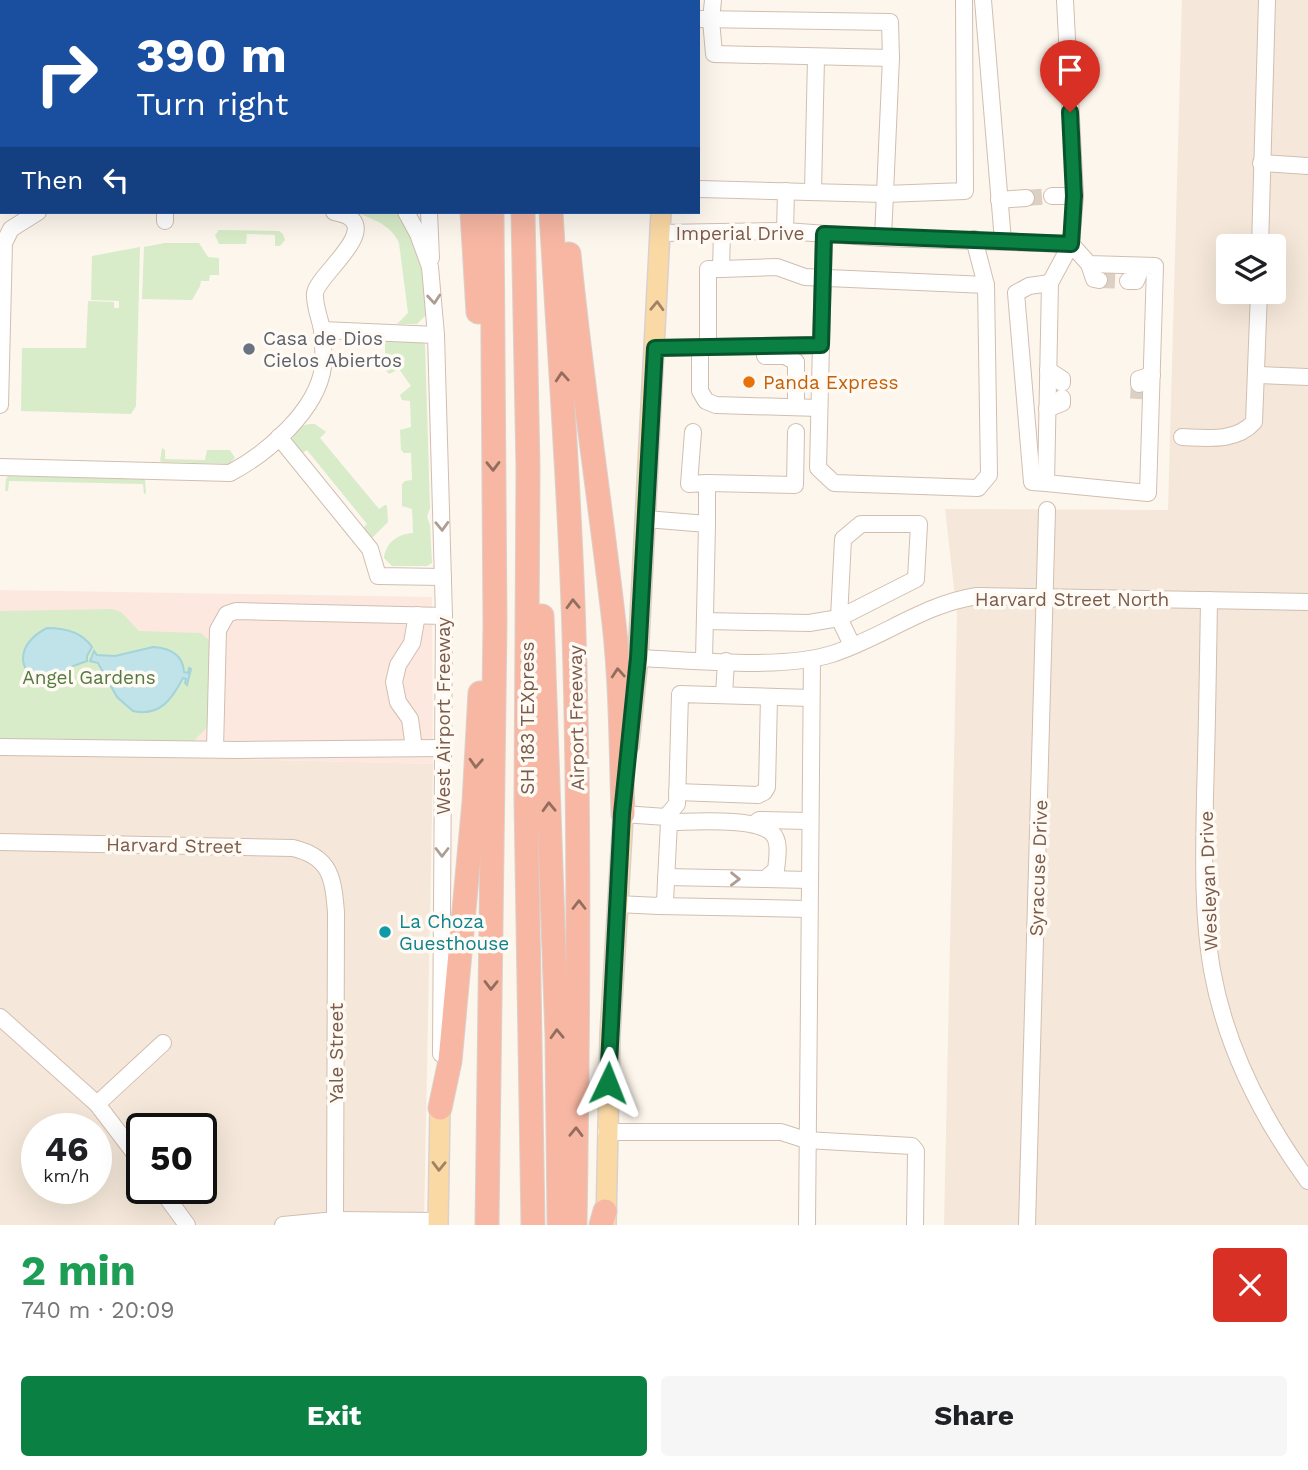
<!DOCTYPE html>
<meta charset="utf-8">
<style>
body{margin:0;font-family:"Work Sans",sans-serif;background:#f6f6f6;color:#202124;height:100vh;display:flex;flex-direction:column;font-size:26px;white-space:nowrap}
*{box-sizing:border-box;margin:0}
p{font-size:23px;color:#757577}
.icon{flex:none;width:38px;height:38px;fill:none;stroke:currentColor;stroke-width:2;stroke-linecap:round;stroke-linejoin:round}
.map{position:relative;height:1225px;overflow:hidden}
.side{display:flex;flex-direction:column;background:#fff;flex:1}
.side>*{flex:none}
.hud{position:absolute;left:0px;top:0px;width:700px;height:214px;box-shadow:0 7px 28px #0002;background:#1a4fa0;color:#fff;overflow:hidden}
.tools{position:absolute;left:1216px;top:234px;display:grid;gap:14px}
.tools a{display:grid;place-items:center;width:70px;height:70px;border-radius:7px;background:#fff;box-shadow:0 7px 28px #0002;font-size:35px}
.speed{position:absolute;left:21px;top:1113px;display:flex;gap:14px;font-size:35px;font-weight:700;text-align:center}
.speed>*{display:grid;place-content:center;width:91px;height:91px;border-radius:50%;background:#fff;box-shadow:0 7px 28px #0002;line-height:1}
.speed small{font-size:18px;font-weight:400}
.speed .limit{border:4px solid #111;border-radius:10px;background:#fff;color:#111}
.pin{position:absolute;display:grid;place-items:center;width:60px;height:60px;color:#fff;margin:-72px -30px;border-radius:50% 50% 50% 0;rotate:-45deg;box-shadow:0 0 7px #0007}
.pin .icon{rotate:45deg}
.me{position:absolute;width:77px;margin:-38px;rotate:2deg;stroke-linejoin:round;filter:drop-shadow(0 0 5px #0008)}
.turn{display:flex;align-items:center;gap:24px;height:147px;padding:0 21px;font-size:32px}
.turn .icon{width:91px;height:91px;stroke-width:2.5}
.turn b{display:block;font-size:49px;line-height:60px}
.then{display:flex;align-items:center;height:66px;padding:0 21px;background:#0003;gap:14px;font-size:26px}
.round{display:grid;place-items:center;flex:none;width:74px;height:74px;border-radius:7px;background:#f6f6f6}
.headline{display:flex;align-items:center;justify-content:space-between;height:119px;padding:0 21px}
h1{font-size:42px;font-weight:700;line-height:52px;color:#1e9e55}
.cta{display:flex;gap:14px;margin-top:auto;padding:14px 21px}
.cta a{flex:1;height:80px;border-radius:7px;background:#0b8043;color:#fff;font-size:28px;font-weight:700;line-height:80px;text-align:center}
.cta a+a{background:#f6f6f6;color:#202124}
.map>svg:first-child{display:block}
.residential{fill:#f5e8da;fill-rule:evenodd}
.commercial{fill:#fde8e0}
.green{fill:#d8ecc9}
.water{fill:#bfe3e8;stroke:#a5d3da;stroke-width:2}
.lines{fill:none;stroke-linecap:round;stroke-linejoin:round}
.minor-tunnel{stroke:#dcd0c4;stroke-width:16;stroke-dasharray:16 8;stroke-linecap:butt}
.minor-casing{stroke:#d1beb0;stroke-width:18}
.major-casing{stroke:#dad1cd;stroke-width:22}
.highway-casing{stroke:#dad1cd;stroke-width:25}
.minor{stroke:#fff;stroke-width:16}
.major{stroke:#fbd9a5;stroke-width:19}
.highway{stroke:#f7b7a3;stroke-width:23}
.oneway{stroke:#af9d94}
.oneway2{stroke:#a18267}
.oneway3{stroke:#936e5e}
.route-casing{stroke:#07532c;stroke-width:18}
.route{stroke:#0b8043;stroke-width:12}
.worship-dot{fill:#6b7280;stroke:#fffaf3;stroke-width:2.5}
.food-dot{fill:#e8710a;stroke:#fffaf3;stroke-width:2.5}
.culture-dot{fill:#0f9aa8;stroke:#fffaf3;stroke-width:2.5}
.labels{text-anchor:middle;stroke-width:7;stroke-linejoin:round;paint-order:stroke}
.street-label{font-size:19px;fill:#7a5c4d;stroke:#fffaf3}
.worship-label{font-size:19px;fill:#5b616d;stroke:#fffaf3;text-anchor:start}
.food-label{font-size:19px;fill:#c56008;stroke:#fffaf3;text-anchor:start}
.park-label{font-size:19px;fill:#537a41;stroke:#fffaf3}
.culture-label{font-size:19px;fill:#0d838f;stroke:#fffaf3;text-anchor:start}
</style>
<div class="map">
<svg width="1308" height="1225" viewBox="0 0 1308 1225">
<rect width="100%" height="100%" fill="#fdf6ec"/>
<g class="residential">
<path d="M1182 0H1308V1225H944L957 615 945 509 1168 510ZM1228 247H1274V292H1228Z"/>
<path d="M0 753 433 764 424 1225H0ZM37 1129H96V1188H37ZM142 1129H201V1188H142Z"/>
</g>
<path class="commercial" d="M0 590 432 597 433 764 0 753Z"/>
<g class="green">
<path d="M355 212H400L425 270 426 315 417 324H397L408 313 399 243C391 224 372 219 355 212Z"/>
<path d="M219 230 279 231 283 234 285 240 280 246H275V235L247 234 246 244H219L215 235Z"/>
<path d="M165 243H199L208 257 219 258V275H210L209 281H201L200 286 192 300 142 299 144 247Z"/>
<path d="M140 247 136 406 131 414 21 411 22 348H86L88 301 114 302V308H119V301L91 300 92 256Z"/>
<path d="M385 340H420L425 344 430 508 427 517 430 525 432 563 427 566H392L384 558C386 542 398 534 413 533L412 509 402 506V484L405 481 412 480 411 453H404L401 450 400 430 411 427 410 401 402 400 400 395 411 386 399 369 389 374 382 366 385 362Z"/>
<path d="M315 424 326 432 320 438 379 509 385 505 387 506 388 522 373 537 370 538 360 531 367 524 307 450 299 455 292 442C294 429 301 423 315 424Z"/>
<path d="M162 448 165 450V459L205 460 207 450H230L235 458 229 464 163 462 160 461Z"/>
<path d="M8 476 145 479 146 493 144 494 143 484 9 481 8 491H5L6 479Z"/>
<path d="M112 609 121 612 139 631 201 633 210 641 208 726 189 746 0 743V611Z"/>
</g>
<g class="water">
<path d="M47 628C64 628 82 632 92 647L87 656V661L73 666 50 688C43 688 41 685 35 680 13 661 24 640 47 628Z"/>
<path d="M153 647C170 648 183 654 184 672L188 673 189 668 191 669 187 685 185 683 186 679 183 678C172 699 160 717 133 711L117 697 98 663 90 661 94 651 97 655 115 656Z"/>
</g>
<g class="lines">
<g class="minor-tunnel">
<path d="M1026 198 1052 196"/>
<path d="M1099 280 1128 281"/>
<path d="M1138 399 1139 384"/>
</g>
<defs>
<g id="minor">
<path d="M713 0 711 20 714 54 891 58"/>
<path d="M983 0 1003 241"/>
<path d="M1065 0 1075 196 1071 244 1050 283 1046 483 1148 493 1155 266 1089 264 1071 244"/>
<path d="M698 19 890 22 891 58 883 238"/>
<path d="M1261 163 1308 166"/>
<path d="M700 189 885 194 965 191 964 0"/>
<path d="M0 191H2"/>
<path d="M813 191 816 58"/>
<path d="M1052 196H1075"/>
<path d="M999 200 1026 198"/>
<path d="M165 212V221"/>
<path d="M406 212 418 234 430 267 436 335 444 616 441 1054"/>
<path d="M429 212 431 258"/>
<path d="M785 231 786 191"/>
<path d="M660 233 785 231 883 238 1071 244"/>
<path d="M1260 247 1267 0"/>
<path d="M1089 264 1094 279 1099 280"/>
<path d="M721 269 777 267 805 277 986 285"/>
<path d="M1128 281H1136L1142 266"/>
<path d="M322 330 436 335"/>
<path d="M821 345 824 234"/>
<path d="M700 347V391L706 401 716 405 819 408"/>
<path d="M708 347V269H721L722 232"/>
<path d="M655 348 821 345 818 468 834 483 978 488 989 475 986 285 974 239"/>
<path d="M765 356H785L796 362V407"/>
<path d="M1048 370 1062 379V383"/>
<path d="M1258 375 1308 377"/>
<path d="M1139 384V379L1152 375"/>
<path d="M0 405 4 243 11 229 38 212"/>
<path d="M1047 409 1062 403V398"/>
<path d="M693 432 689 484 707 483V524"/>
<path d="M279 437 370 549 378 576 443 577"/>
<path d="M1182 437C1208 438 1236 442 1254 422L1259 292"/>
<path d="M0 467 230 473C266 454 317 411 323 367 324 356 323 341 322 330 320 318 314 305 315 293 318 275 375 234 349 217 345 214 338 213 334 212"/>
<path d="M707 483 795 485 796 432"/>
<path d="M1046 483 1032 482 1016 293 1029 286 1050 283"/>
<path d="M646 519 707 524 704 660"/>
<path d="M861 524H919L916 579 839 618 843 539Z"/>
<path d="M1209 600C1208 665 1207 731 1205 796 1204 854 1202 913 1212 970 1226 1048 1262 1118 1308 1181"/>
<path d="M705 621 809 623 839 618 852 645"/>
<path d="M638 658C694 660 780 670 832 654 882 638 924 604 977 596L1308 602"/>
<path d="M724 695 726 661"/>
<path d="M0 747 238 750 443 748"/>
<path d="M414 748 410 719 398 702 394 682 398 665 412 643 417 615"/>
<path d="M215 749 218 630 227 614 236 611 444 616"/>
<path d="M677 792 758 795 764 792 767 787 769 697"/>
<path d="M666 817 677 804 680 694 811 698"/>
<path d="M754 824 759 820 809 821"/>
<path d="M0 842 293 848C331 857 333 878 336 912L335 1225"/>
<path d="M666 877 765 879 776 870C777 859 781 841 772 833 755 817 693 822 669 822"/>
<path d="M765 879 809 880"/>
<path d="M617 904 659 906 665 901 669 822 666 817 623 814"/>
<path d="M659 906 808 909"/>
<path d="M0 1017 97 1104 142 1163"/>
<path d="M97 1104 163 1043"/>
<path d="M606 1132H781L806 1140 912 1146 916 1151 915 1225"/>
<path d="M160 1188 187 1225"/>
<path d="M283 1225 336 1220 438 1221"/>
<path d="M807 1225 812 659"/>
<path d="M1027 1225 1047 510"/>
</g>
<g id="major">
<path d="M21 2 23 0"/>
<path d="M0 23 2 21"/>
<path d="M629 745 638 658 661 212"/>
<path d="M606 1224 610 1035 624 800"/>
<path d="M438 1225 440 1108"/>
</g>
<g id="highway">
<path d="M544 0V2"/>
<path d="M668 0 669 2"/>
<path d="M396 2 399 0"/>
<path d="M494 2V0"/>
<path d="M524 2V0"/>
<path d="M0 151 2 150"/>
<path d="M472 212 478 312"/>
<path d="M523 212 528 468 526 800 533 1225"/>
<path d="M551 212C559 352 570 493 574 634 580 831 578 1028 575 1225"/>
<path d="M569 254C581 377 600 500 614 623 621 686 621 751 623 814"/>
<path d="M542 616 557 1036 559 1222"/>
<path d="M440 1108 450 1061 474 802 480 693"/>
<path d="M487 1225 495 623 492 212"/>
<path d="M601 1225 605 1211"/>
</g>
</defs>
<use href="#minor" class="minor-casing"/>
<use href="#major" class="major-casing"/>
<use href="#highway" class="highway-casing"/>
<use href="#minor" class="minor"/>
<use href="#major" class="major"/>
<use href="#highway" class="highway"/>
</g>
<defs><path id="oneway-chevron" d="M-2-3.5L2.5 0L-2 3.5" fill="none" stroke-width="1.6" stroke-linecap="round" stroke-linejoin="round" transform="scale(1.75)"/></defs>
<g class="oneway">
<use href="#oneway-chevron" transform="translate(434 299) rotate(85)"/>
<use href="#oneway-chevron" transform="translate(442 526) rotate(88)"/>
<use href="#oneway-chevron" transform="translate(442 852) rotate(90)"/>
<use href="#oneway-chevron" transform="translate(735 879) rotate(1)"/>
</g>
<g class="oneway2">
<use href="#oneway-chevron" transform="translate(657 306) rotate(-88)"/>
<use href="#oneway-chevron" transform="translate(439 1166) rotate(91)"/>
</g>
<g class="oneway3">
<use href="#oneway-chevron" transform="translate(562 377) rotate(-94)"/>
<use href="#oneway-chevron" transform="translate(493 466) rotate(89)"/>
<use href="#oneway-chevron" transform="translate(573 604) rotate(-92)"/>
<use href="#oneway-chevron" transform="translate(618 673) rotate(-94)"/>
<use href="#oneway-chevron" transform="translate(476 763) rotate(93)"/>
<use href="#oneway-chevron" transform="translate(549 807) rotate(-92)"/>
<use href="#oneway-chevron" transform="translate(579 905) rotate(-90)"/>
<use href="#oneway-chevron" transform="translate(491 985) rotate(91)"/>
<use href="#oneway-chevron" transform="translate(557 1034) rotate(-92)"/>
<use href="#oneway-chevron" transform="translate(576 1132) rotate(-89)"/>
</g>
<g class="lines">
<defs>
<path id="route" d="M608 1083 622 814 638 658 655 348 821 345 824 234 1071 244 1074 196 1070 112"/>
</defs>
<use href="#route" class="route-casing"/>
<use href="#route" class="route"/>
</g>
<circle class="worship-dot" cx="249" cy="349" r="7"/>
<circle class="food-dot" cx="749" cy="382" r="7"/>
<circle class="culture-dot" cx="385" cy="932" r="7"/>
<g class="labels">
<g class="street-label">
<text x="740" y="240">Imperial Drive</text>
<text x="1072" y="606">Harvard Street North</text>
<text transform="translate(443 716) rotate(-90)" y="7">West Airport Freeway</text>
<text transform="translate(527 718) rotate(-90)" y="7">SH 183 TEXpress</text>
<text transform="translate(576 718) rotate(-91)" y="7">Airport Freeway</text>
<text transform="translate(174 845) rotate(1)" y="7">Harvard Street</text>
<text transform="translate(1038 868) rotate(-88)" y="7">Syracuse Drive</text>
<text transform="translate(1208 881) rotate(-92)" y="7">Wesleyan Drive</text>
<text transform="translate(336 1053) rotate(-90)" y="7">Yale Street</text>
</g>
<g class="worship-label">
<text x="263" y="345">Casa de Dios<tspan x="263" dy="22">Cielos Abiertos</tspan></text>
</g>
<g class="food-label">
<text x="763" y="389">Panda Express</text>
</g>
<g class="park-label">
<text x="89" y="684">Angel Gardens</text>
</g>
<g class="culture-label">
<text x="399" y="928">La Choza<tspan x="399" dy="22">Guesthouse</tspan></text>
</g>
</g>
</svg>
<div class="tools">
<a><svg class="icon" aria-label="layers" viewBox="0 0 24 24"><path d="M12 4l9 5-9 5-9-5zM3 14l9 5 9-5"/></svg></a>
</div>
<div class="speed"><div>46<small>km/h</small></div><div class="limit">50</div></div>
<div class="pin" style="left:1070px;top:112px;background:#d93025"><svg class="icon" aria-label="arrive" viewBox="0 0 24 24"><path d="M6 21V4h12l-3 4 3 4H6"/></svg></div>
<svg class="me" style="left:608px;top:1083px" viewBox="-20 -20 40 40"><path d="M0-17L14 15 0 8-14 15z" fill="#0b8043" stroke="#fff" stroke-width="4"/></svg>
<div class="hud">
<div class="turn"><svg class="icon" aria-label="right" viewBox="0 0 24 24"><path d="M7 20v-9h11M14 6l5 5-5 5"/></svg><div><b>390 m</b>Turn right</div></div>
<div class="then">Then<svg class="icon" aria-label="left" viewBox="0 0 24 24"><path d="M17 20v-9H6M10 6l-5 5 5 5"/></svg></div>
</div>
</div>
<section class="side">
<div class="headline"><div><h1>2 min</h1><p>740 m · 20:09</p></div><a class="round" style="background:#d93025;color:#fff"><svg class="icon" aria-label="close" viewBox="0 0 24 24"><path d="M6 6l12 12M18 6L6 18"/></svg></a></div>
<div class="cta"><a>Exit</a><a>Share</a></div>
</section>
